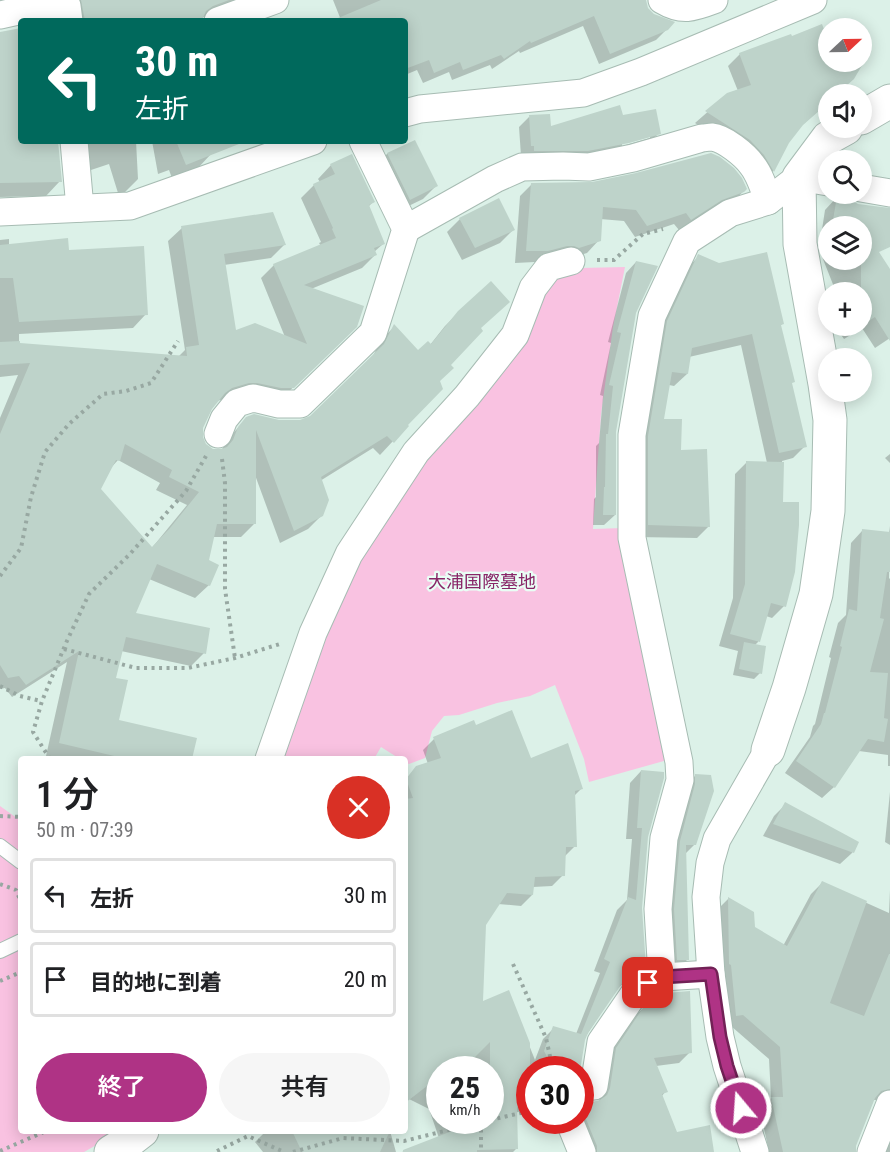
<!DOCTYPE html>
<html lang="ja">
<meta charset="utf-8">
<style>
body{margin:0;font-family:"Roboto Condensed","Noto Sans JP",sans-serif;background:#f6f6f6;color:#202124;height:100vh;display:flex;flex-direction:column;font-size:22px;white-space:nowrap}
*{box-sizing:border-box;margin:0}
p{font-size:20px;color:#757577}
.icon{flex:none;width:33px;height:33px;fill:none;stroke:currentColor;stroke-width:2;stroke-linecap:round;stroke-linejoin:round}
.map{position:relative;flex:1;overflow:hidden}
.side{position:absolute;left:18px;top:756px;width:390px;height:378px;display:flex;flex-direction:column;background:#fff;border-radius:6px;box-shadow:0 3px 15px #0003}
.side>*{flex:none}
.top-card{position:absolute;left:18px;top:18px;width:390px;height:126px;border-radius:6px;box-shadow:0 3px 15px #0003;background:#00695c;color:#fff;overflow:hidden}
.needle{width:39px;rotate:68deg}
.tools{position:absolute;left:818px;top:18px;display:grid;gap:12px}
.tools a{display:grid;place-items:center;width:54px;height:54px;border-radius:50%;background:#fff;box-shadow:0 3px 15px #0003;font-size:30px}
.speed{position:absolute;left:426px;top:1056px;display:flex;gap:12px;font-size:30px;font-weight:700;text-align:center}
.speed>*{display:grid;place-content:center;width:78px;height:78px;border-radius:50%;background:#fff;box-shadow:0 3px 15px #0003;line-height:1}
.speed small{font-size:15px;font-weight:400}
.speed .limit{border:9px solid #d22;background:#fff;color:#111}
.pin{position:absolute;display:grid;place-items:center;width:51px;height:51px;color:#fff;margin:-26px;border-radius:12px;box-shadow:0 3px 9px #0006}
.me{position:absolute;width:66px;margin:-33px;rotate:342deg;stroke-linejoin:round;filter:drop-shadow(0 0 4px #0008)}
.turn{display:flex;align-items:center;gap:21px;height:126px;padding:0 18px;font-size:27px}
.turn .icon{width:78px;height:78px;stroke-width:2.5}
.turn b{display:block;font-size:42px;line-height:51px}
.round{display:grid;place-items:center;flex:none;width:63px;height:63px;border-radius:32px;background:#f6f6f6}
.head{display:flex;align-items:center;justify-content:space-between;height:102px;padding:0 18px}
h1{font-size:36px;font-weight:600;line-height:45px}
.action{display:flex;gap:12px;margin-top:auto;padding:12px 18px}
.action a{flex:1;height:69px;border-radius:36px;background:#af3385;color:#fff;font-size:24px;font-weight:600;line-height:69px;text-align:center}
.action a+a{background:#f6f6f6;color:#202124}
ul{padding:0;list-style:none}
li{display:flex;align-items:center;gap:18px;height:75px;margin:0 12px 9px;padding:0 6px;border:3px solid #e0e0e0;border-radius:6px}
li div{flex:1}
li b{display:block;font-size:22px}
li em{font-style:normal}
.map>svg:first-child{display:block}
.green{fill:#f9c2e1}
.shadow{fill:#0003;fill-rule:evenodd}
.building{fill:#bed3ca;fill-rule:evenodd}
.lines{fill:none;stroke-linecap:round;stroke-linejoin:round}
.service-casing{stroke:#a7bcb3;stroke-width:16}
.minor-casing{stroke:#a7bcb3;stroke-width:29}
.tertiary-casing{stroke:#a7bcb3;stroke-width:35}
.path{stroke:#98a8a2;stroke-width:4;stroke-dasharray:3 4.5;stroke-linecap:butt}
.service{stroke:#fff;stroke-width:14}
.minor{stroke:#fff;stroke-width:27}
.tertiary{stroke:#fff;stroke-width:33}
.route-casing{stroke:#722156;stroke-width:15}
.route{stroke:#af3385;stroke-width:10}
.labels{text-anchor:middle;stroke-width:4.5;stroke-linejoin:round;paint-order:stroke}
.park-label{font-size:18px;fill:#882567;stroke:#e9fef5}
</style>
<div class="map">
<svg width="890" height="1152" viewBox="0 0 890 1152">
<rect width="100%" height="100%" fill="#dcf1e8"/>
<g class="green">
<path d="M625 267 613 327 601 414 593 529 623 528 671 759 589 782 584 759 555 685 530 696 497 703 459 715 444 716 432 731 425 758 409 764 405 762V759H400L381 747 374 759H276L351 562 542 285 580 268Z"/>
<path d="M0 806 21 821V1131H121L84 1152H0Z"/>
</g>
<g class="shadow">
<path d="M69 0H239L232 7 201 18V21H70Z"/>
<path d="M333 0H645L647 9 667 29 656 40 599 64 583 26 520 53 519 51 492 69 490 65 452 80 449 72 423 83 417 70 405 75V21H339L341 20Z"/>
<path d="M21 29V141H57L60 181 46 196 0 197V33Z"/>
<path d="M824 35 828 36V62H859L861 65 853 78 836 94H828V102L799 128 788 142 773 171 762 182 738 152 695 123 727 95 738 91 728 66 740 54Z"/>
<path d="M529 117 549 128 622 117 659 133 649 143 577 160 521 156 519 127ZM650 135V138L622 146V143Z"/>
<path d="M85 141H136L138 179 125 192 118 193 109 164 88 171Z"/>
<path d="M152 141H240L211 154 198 168 172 178 169 170 158 174Z"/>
<path d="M414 142 436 186 423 199 396 212 374 167 387 154Z"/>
<path d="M331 165 373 202 368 207 383 244 374 252 375 255 362 268 311 289 356 326 279 401 234 396 217 401 208 412 202 428 201 436 205 445 212 450H222L225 442 247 418 276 421H300L312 417 372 358 381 340 394 327 418 352 430 345 445 326 459 312 479 329 448 365 439 381 406 425 407 426 380 455 373 448 320 481 322 515 308 529 280 543 255 475 254 524 241 537H213L208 561 209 585 195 598 149 579 134 614 204 653 191 666 121 651 114 679 117 721 190 759H59L46 756 67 662 12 697 5 688 0 689V418L18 375 0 377V240L9 239V246L68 251 146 314 133 328 19 334V344L178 357 185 350 168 241 182 228 285 244 271 258 224 265 235 332 285 337 261 278 274 265 321 246 319 243 321 242 301 198 314 185 320 182 318 179ZM118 460 160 483 156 490 187 505 151 549 99 489 109 470Z"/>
<path d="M532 184 746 189 730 204 708 211 679 230 674 224 635 237 624 221 600 219 599 240 587 253 567 259 554 257 535 262 515 263 520 196Z"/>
<path d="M837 197 858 205 890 210V246L872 243 890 272V338L875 348 862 328 844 339 835 326H861V292H836L819 249 825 210ZM828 226H861V260H828Z"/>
<path d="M460 219 513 230 500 243 462 260 447 232Z"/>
<path d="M699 256 782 324 780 326 791 384 805 446 793 458 782 461 781 504 784 606 772 618 766 616 758 642 754 646 760 673 754 679 733 675 738 651 719 646 733 598 735 474 747 462 767 463 741 345 689 357 687 374 674 386 669 385 662 420 679 452 709 526 697 538 636 537V449L656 334 687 268Z"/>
<path d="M636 262 635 313 615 432V515L604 525H593L594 499 596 497V446L599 443 603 396 600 395 611 343 608 342 626 273Z"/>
<path d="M890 454V463L885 458Z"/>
<path d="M890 526 889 578 890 579V766H888V755L859 751 834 787 822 798 785 773 810 737 813 726 815 724 831 658 829 657 838 623 846 615 851 543 862 531 889 533Z"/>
<path d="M475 727 581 789 574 796 575 846 564 857 563 875 552 886 533 887 532 895 521 906 498 904 485 925 481 1003 508 992 535 1060 543 1039 554 1028 576 1034 600 973 594 971 617 910 627 900 632 839H626L630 783 641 771 647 836 641 908 644 966 633 978 617 988 584 1039 579 1070H530V1108L515 1113 516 1149 513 1152H402L439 1138 429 1109 405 1097V780L417 768 428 764 423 750 434 739ZM440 1070H490V1120H440Z"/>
<path d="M696 775 695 844 685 854 688 959 671 976H661L679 792Z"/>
<path d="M890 792V845L885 842Z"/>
<path d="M786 804 857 843 852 853 840 864 763 836 774 816Z"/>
<path d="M822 883 889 913 890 890V1105L883 1100H873L855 1146 854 1152H769L760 1110 771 1098 769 1059 731 1026 725 1027 717 910 729 898 754 928 783 946 811 894Z"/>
<path d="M648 1004 690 1052 679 1063 656 1066 666 1091 661 1097 676 1133 712 1152H584L580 1120V1096L584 1100 591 1103 599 1101 605 1061 636 1015Z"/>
<path d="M264 1131H390L396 1152H263L255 1142 265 1132Z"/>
<path d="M890 1132V1152H882Z"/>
</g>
<g class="building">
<path d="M81 0H229L213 6 206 11 203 18V21H85Z"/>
<path d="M381 0H646L648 8 654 14 675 22 668 30 610 54 594 16 531 43 530 41 504 59 501 55 463 70 460 62 434 73 429 60 405 69V21H331Z"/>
<path d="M822 24 828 40V62H864L854 79 837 94H828V103L803 125 789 143 774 172 764 155 750 140 705 111 727 93 751 85 739 53 791 34 792 36Z"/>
<path d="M21 28V76H19L20 141H58L62 182 0 183V32Z"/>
<path d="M620 105 623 115 656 109 661 134 629 143 588 151H534V146H531L529 115 550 114 551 126Z"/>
<path d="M415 140 438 186 410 200 387 153Z"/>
<path d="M176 141H244V142L186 165Z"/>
<path d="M711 153 720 157 734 168 742 178 747 189 744 192 722 200 691 220 686 213 647 226 636 210 603 207 601 241 579 248 574 246H567L548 251H526L531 183 592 182 636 173Z"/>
<path d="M352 154 375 202 369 205 385 244 374 248 377 255 304 285 364 306 357 327 294 388H281L257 383H249L232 388 225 393 212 409 203 428V437L206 444 213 449H221L227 447 233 440 238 427 246 417 254 414 279 420H300L310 416 384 344 394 324 418 350 428 341 431 344 458 311 491 281 510 302 481 328 483 331 451 365 454 368 440 381 443 389 408 425 409 426 394 443 387 436 321 477 329 500 323 516 294 531 256 430V524H217L209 560 219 565 210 586 157 564 136 613 210 628 206 654 126 637 116 678 128 680 119 720 197 738 192 759H127L59 743 79 651 26 685 19 676 8 678 0 665V434L30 363 0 365V342L20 341V343L187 356 186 347 199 345 181 226 273 212 286 245 224 254 236 330 255 323 307 344 273 264 336 238 332 229 333 228 313 184 335 174 330 164ZM125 444 172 470 169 477 199 492 170 528 152 547 101 489 116 460 120 461Z"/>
<path d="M837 196 849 198 851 200 858 204 890 208V247L879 252 890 269V341L875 317 861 326V226H832Z"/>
<path d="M499 198 515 230 475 248 459 218Z"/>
<path d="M68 238 69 250 144 246 148 315 19 322 13 278H0V245Z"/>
<path d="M767 252 784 324 781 325 795 382 792 383 807 447 779 453 752 334 692 348 688 374 672 372 664 419H682L681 450 707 449 710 527 648 525V436L667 321 698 254 719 263Z"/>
<path d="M636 261 658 266 636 313 616 432V515H603L604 487H605L606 434H608L613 386 609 385 621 333 617 332Z"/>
<path d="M746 461 784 462 783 502H799V525L795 572 786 607 771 603 760 642 730 634 745 584Z"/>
<path d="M862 529 890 532V572H887L880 618 884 619 870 672 888 673 884 718 888 719 884 742 868 739 835 788 796 761 821 724 824 713H825L842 647 840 646 849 609 857 611Z"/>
<path d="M744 642 766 646 762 674 739 669Z"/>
<path d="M512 710 531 758 568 743 583 789 575 791 577 847H566L565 876 535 877 533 895 507 893 486 925 483 1001 509 990 530 1043V1102L517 1107 518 1149 477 1150V1152H403V1150L452 1131 448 1120H490V1042L462 1070H440V1076L405 1103V799L413 798 406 779 416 766 441 758 433 737 474 720 476 725Z"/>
<path d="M641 770 664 772V778L648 837 642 908 646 967 623 982 588 1033 585 1040 580 1071V1070H554L544 1051 553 1026 581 1034 610 962 604 959 628 897 636 900 642 828H637Z"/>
<path d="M695 774 711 775 714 791 696 845H686L689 960H677L674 909 680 841 695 784Z"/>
<path d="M785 802 859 842 854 853 773 824Z"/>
<path d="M822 881 867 901 830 1003 864 1016 889 954H890V1089L881 1091 875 1098 856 1146V1152H783L771 1097H783L780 1047 743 1015 736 1016 731 965 729 964 728 897 754 912 755 927 787 946Z"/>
<path d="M690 991 692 1053 654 1058 668 1092 662 1094 677 1132 710 1125 714 1152H597V1146L584 1114 580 1110V1093L585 1099 592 1102 600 1100 607 1095 610 1088 616 1048 647 1002 666 993Z"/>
<path d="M292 1131H390L380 1152H302Z"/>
</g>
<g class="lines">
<defs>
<g id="service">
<path d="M0 846 21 862"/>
<path d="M0 951 21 941"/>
</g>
<g id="minor">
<path d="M662 0C682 12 693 8 714 0"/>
<path d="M0 15 18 11 67 6 69 21"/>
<path d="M218 21 275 0"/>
<path d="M405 113 420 109 583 93 641 72 813 0"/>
<path d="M74 141 80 208"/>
<path d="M861 188 890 193"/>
<path d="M0 212 130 206 313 141"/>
<path d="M406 229 495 179 522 167 563 166 589 167 633 158 702 138C705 138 709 137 712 137 724 138 745 155 752 165 760 175 764 188 768 201"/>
<path d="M218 434 224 419 237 403 253 398 279 404H300L373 333 406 229 363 141"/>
<path d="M269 759 313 633 349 554 416 452 467 396 515 335 533 288 549 267 571 261"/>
<path d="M662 977 658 909 664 838 680 780 679 762 632 538V435L652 316 687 241 730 213 768 201 799 177 828 182"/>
<path d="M594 1086 601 1042 636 991 648 983 662 977 711 974"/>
<path d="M569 1120 582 1152"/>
<path d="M755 1152 727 1066 720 1037 711 974 706 897 710 863 717 839 768 750"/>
<path d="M871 1152 890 1104"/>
</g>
<g id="tertiary">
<path d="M861 118 890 101"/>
<path d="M768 750 789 688 816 594 828 511 830 420 825 384 800 244 799 177 828 138 846 128"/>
<path d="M111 1152 129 1141 142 1131"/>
</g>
</defs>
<use href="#service" class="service-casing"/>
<use href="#minor" class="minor-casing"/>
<use href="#tertiary" class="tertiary-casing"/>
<g class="path">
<path d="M597 260H614L643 234 663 229"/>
<path d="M222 459 225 483V589L235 658"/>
<path d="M0 576 21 548 31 497 45 452 69 424 103 394 126 391 151 383 178 341"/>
<path d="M64 649 136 668H188L235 658 283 643"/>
<path d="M0 686 20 696 41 701"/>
<path d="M50 759 33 732 42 701 66 643 89 594 130 554 186 491 206 456"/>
<path d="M0 816 21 817"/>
<path d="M0 884 16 890 21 902"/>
<path d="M513 964 546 1038 553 1070"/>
<path d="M0 981 21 972"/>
<path d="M490 1120 530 1111"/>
<path d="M481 1122V1152"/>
<path d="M0 1151 46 1131"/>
<path d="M217 1151 248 1136 284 1152"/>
<path d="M293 1152 343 1138 404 1141 489 1120"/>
</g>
<use href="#service" class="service"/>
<use href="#minor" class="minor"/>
<use href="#tertiary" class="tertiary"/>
</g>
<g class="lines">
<defs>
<path id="route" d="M648 983 662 977 711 974 720 1037 727 1066 741 1108"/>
</defs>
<use href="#route" class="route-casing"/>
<use href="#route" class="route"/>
</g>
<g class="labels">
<g class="park-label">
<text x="482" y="588">大浦国際墓地</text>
</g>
</g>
</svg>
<div class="tools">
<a><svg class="needle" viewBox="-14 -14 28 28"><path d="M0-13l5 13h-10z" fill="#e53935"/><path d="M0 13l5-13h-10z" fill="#757577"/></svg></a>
<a><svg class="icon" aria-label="sound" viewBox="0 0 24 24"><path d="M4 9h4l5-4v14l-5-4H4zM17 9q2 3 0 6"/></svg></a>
<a><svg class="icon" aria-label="search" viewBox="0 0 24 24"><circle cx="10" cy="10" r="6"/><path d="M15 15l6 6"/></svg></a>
<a><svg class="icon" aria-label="layers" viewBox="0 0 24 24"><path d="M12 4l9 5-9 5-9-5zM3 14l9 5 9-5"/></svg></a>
<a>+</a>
<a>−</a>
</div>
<div class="speed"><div>25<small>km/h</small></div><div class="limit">30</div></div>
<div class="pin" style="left:648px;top:983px;background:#d93025"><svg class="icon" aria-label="arrive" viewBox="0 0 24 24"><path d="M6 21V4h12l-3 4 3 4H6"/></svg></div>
<svg class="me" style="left:741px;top:1108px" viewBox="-20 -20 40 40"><circle r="17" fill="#af3385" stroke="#fff" stroke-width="3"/><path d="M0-11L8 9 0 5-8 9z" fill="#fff"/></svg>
<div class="top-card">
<div class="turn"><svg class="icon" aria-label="left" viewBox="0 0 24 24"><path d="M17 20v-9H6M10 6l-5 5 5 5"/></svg><div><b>30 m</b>左折</div></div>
</div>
<section class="side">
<div class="head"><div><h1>1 分</h1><p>50 m · 07:39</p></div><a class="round" style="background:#d93025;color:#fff"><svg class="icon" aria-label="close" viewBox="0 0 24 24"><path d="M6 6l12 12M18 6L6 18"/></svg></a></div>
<ul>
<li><svg class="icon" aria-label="left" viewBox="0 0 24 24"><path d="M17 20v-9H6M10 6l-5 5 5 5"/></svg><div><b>左折</b></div><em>30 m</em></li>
<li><svg class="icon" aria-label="arrive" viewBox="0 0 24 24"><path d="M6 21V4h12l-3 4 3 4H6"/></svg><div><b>目的地に到着</b></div><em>20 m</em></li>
</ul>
<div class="action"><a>終了</a><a>共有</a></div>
</section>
</div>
